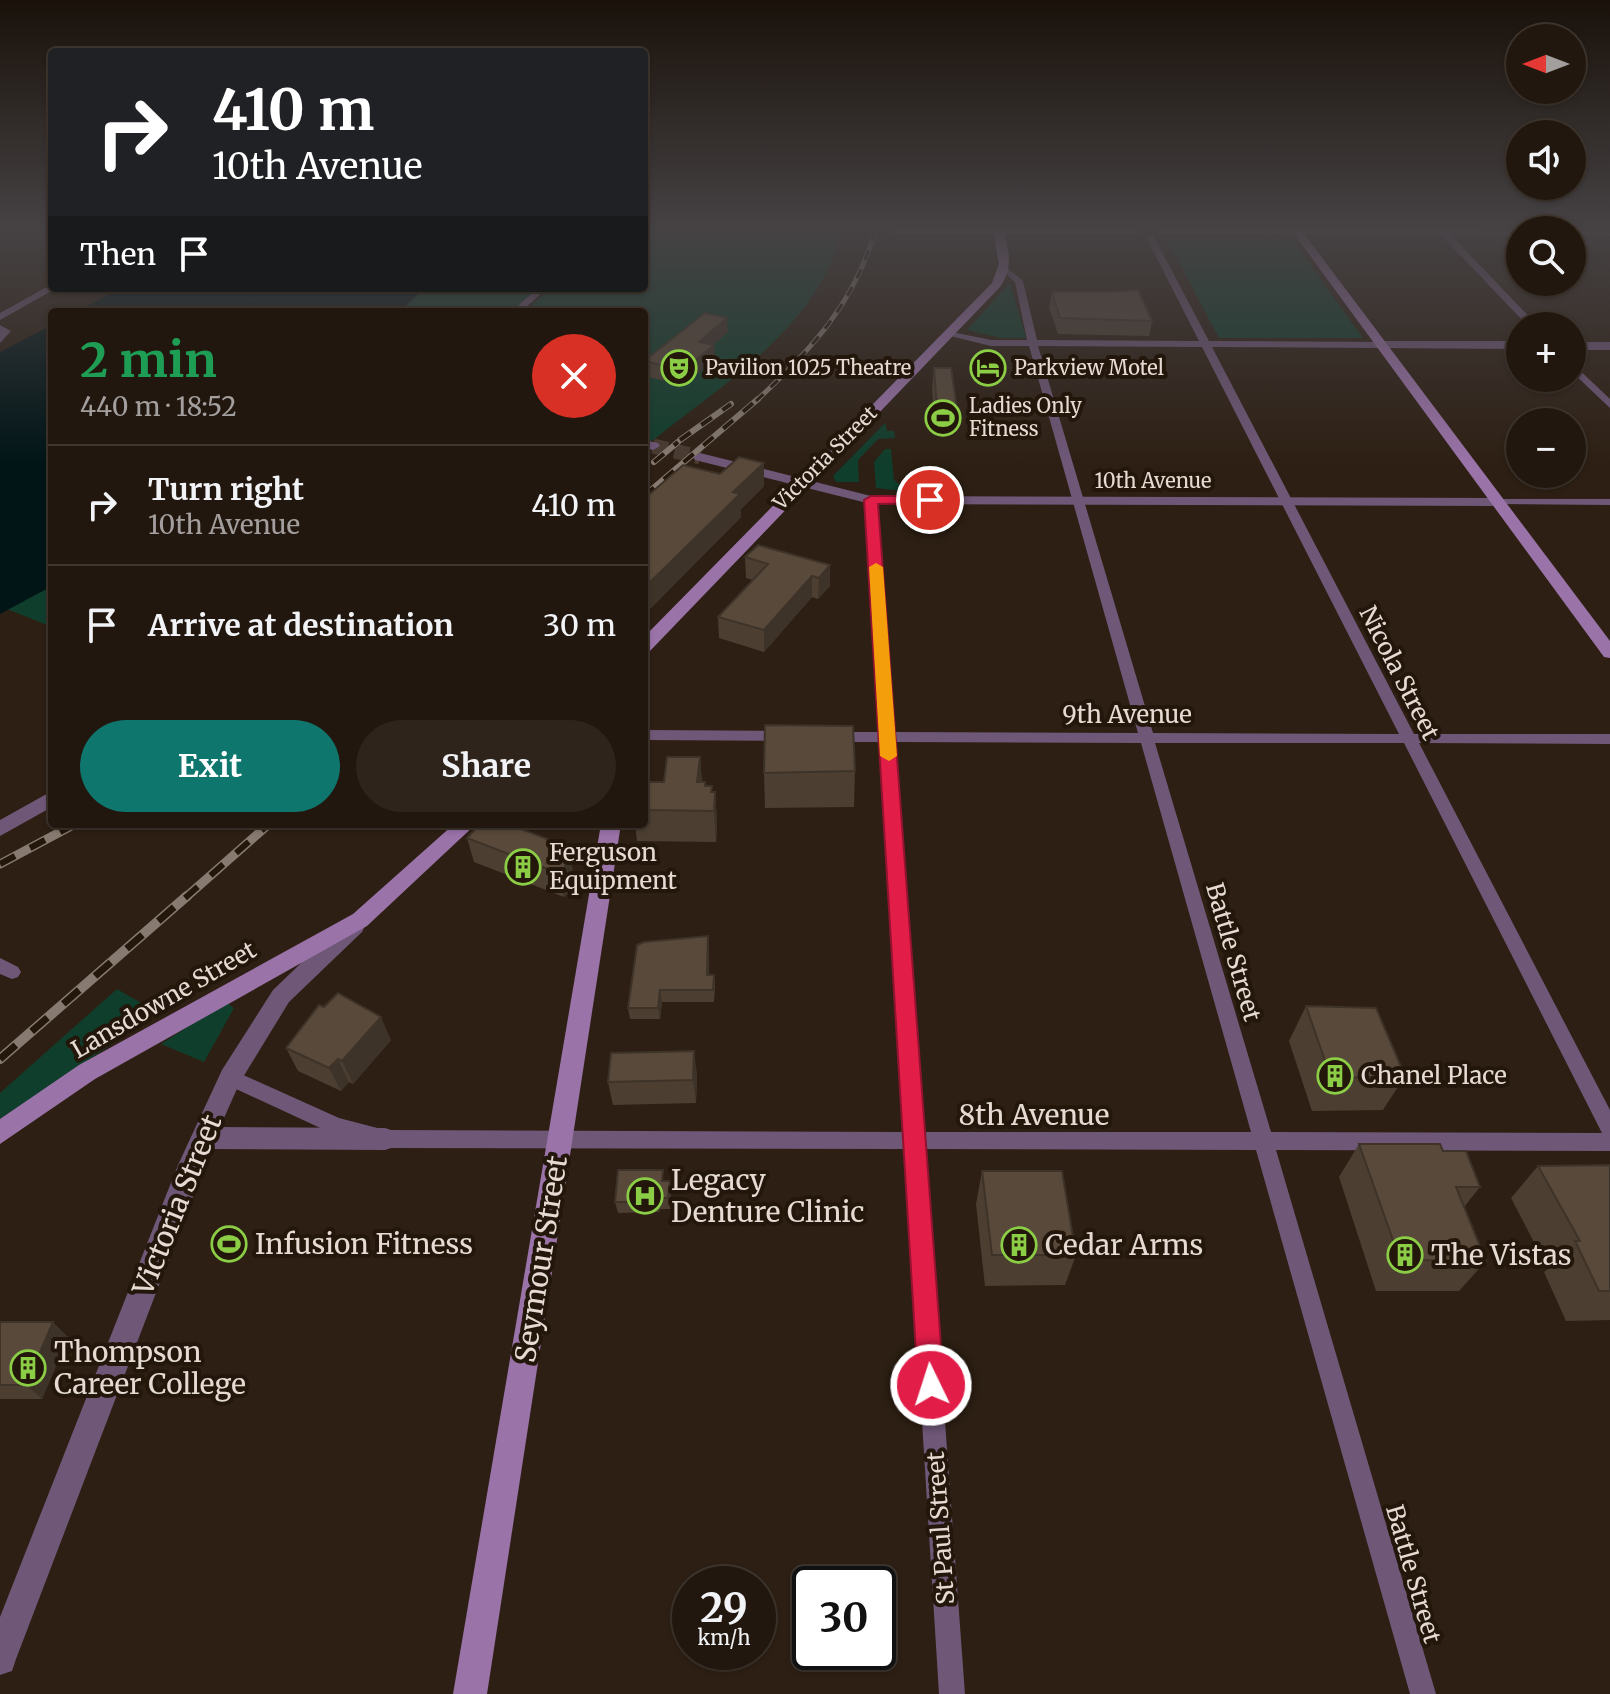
<!DOCTYPE html>
<meta charset="utf-8">
<style>
body{margin:0;font-family:Merriweather,serif;background:#2e241c;color:#f1f3f6;height:100vh;display:flex;flex-direction:column;font-size:30px;white-space:nowrap}
*{box-sizing:border-box;margin:0}
p{font-size:26px;color:#a29f9e}
.icon{flex:none;width:44px;height:44px;fill:none;stroke:currentColor;stroke-width:2;stroke-linecap:round;stroke-linejoin:round}
.map{position:relative;flex:1;overflow:hidden}
.panel{position:absolute;left:48px;top:308px;width:600px;height:520px;display:flex;flex-direction:column;background:#22170e;border-radius:8px;box-shadow:0 2px 6px #0004,0 0 0 2px #3f362e}
.panel>*{flex:none}
.top-card{position:absolute;left:48px;top:48px;width:600px;height:244px;border-radius:8px;box-shadow:0 2px 6px #0004,0 0 0 2px #3f362e;background:#202124;color:#fff;overflow:hidden}
.needle{width:52px;rotate:270deg}
.fabs{position:absolute;left:1506px;top:24px;display:grid;gap:16px}
.fabs a{display:grid;place-items:center;width:80px;height:80px;border-radius:50%;background:#22170e;box-shadow:0 2px 6px #0004,0 0 0 2px #3f362e;font-size:40px}
.speed{position:absolute;left:672px;top:1566px;display:flex;gap:16px;font-size:40px;font-weight:700;text-align:center}
.speed>*{display:grid;place-content:center;width:104px;height:104px;border-radius:50%;background:#22170e;box-shadow:0 2px 6px #0004,0 0 0 2px #3f362e;line-height:1}
.speed small{font-size:20px;font-weight:400}
.speed .limit{border:4px solid #111;border-radius:12px;background:#fff;color:#111}
.pin{position:absolute;display:grid;place-items:center;width:68px;height:68px;color:#fff;margin:-34px;border:4px solid #fff;border-radius:50%;box-shadow:0 2px 8px #0007}
.me{position:absolute;width:88px;margin:-44px;rotate:356deg;stroke-linejoin:round;filter:drop-shadow(0 0 6px #0008)}
.turn{display:flex;align-items:center;gap:28px;height:168px;padding:0 32px;font-size:36px}
.turn .icon{width:104px;height:104px;stroke-width:2.5}
.turn b{display:block;font-size:56px;line-height:68px}
.then{display:flex;align-items:center;height:76px;padding:0 32px;background:#0003;gap:16px;font-size:30px}
.round{display:grid;place-items:center;flex:none;width:84px;height:84px;border-radius:42px;background:#2e241c}
.summary{display:flex;align-items:center;justify-content:space-between;height:136px;padding:0 32px}
h1{font-size:48px;font-weight:700;line-height:60px;color:#1e9e55}
.cta{display:flex;gap:16px;margin-top:auto;padding:16px 32px}
.cta a{flex:1;height:92px;border-radius:48px;background:#0f766e;color:#fff;font-size:32px;font-weight:700;line-height:92px;text-align:center}
.cta a+a{background:#2e241c;color:#f1f3f6}
ul{padding:0;list-style:none}
li{display:flex;align-items:center;gap:24px;height:120px;padding:0 32px;border-top:2px solid #3f362e}
li div{flex:1}
li b{display:block;font-size:30px}
li em{font-style:normal}
.map>svg:first-child{display:block}
.green{fill:#103e2c}
.water{fill:#011517}
.lines{fill:none;stroke-linecap:round;stroke-linejoin:round}
.tertiary-tunnel{stroke:#493b30;stroke-width:15;stroke-dasharray:15 7;stroke-linecap:butt}
.minor{fill:#6f5778;fill-rule:evenodd}
.tertiary{fill:#6f5778;fill-rule:evenodd}
.secondary{fill:#9a73a9;fill-rule:evenodd}
.rail-far3-casing{stroke:#877b71;stroke-width:5}
.rail-far2-casing{stroke:#877b71;stroke-width:6}
.rail-far1-casing{stroke:#877b71;stroke-width:9}
.rail-casing{stroke:#877b71;stroke-width:10}
.rail-far3{stroke:#23160a;stroke-width:3;stroke-dasharray:10;stroke-linecap:butt}
.rail-far2{stroke:#23160a;stroke-width:4;stroke-dasharray:13;stroke-linecap:butt}
.rail-far1{stroke:#23160a;stroke-width:6;stroke-dasharray:17;stroke-linecap:butt}
.rail{stroke:#23160a;stroke-width:7;stroke-dasharray:21;stroke-linecap:butt}
.wall{fill:#4c3f32}
.shaded-wall{fill:#3e3329}
.building{fill:#58493a;stroke:#3e3329;stroke-width:2}
.route{fill:#e11d48;stroke:#92132f;stroke-width:2}
.slow{fill:#f59e0b}
.labels{text-anchor:middle;stroke-width:8;stroke-linejoin:round;paint-order:stroke}
.far-poi-label{font-size:20px;fill:#e5dbd3;stroke:#23160a;text-anchor:start}
.far-street-label{font-size:20px;fill:#e5dbd3;stroke:#23160a}
.street-label{font-size:24px;fill:#e5dbd3;stroke:#23160a}
.poi-label{font-size:24px;fill:#e5dbd3;stroke:#23160a;text-anchor:start}
.near-street-label{font-size:28px;fill:#e5dbd3;stroke:#23160a}
.near-poi-label{font-size:28px;fill:#e5dbd3;stroke:#23160a;text-anchor:start}
</style>
<div class="map">
<svg width="1610" height="1694" viewBox="0 0 1610 1694">
<rect width="100%" height="100%" fill="#2d1f13"/>
<g class="green">
<path d="M644 227H842C823 324 723 384 652 441L644 439V312H523L551 288H644Z"/>
<path d="M1166 238H1283L1293 241 1363 338H1219Z"/>
<path d="M1010 283 1026 338H1001L967 330Z"/>
<path d="M424 288H540L513 312H400Z"/>
<path d="M885 423 887 431H894L895 438 878 439 858 460 859 482H836L833 476Z"/>
<path d="M885 449H891L894 480 901 485 902 491 876 488 874 462Z"/>
<path d="M52 586V627L7 609Z"/>
<path d="M117 989 158 1013 0 1119V1093Z"/>
<path d="M226 1002 234 1008 204 1062 161 1044Z"/>
</g>
<g class="water">
<path d="M121 288H424L400 312H76Z"/>
<path d="M52 325V586L0 614V352Z"/>
</g>
<g class="lines">
<path class="tertiary-tunnel" d="M653 446 700 457"/>
<g class="minor">
<path d="M1438 227 1446 230 1520 231V235H1451L1538 326H1528L1441 235 1160 234 1156 232 1160 230H1437Z"/>
<path d="M895 230H1138L1142 232 1138 234H892Z"/>
<path d="M1572 231 1610 232V236L1572 235Z"/>
<path d="M1150 235 1154 237 1209 341 1381 342 1386 345 1381 348 1212 347 1414 734H1610V744L1419 743 1610 1110V1151L1276 1150 1436 1694H1410L1256 1150 925 1149 965 1694H939L905 1149 385 1148 329 1132 223 1083 221 1077 223 1071 230 1069 339 1118 385 1130 904 1132 880 742H834L827 737 834 732H879L865 500 871 497 877 500 894 732 1138 733 1029 346H991L942 334 947 331 991 340H1027L1015 282 1002 270 1006 267 1023 281 1037 340 1199 341 1146 237ZM1038 346 1202 347 1399 734 1153 733ZM895 742 1141 743 1251 1132H924ZM1155 743H1404L1602 1133 1271 1132Z"/>
<path d="M52 284V288L55 289 0 320V313Z"/>
<path d="M538 288H547L521 312H511Z"/>
<path d="M0 325 11 331 0 343Z"/>
<path d="M1572 363 1610 399V408L1572 372Z"/>
<path d="M1498 499H1610V505L1494 504 1492 502Z"/>
<path d="M644 730 786 731 793 736 786 741 644 740Z"/>
<path d="M0 958 18 967 21 972 18 977 12 979 0 974Z"/>
</g>
<g class="tertiary">
<path d="M1381 341H1520V349L1377 348 1375 345Z"/>
<rect x="1572" y="342" width="38" height="8"/>
<path d="M644 440 658 443 660 446 653 450 644 448Z"/>
<path d="M700 453 871 496 1498 498 1505 502 1498 506 871 504 695 460 693 457Z"/>
<path d="M52 791V807L0 836V820Z"/>
<path d="M354 918 362 920 365 926 362 932 289 1002 240 1082 220 1127 385 1128 394 1131 397 1139 394 1147 385 1150 211 1149 16 1659 12 1671 0 1675V1617L178 1165 222 1070 273 990 346 920Z"/>
</g>
<g class="secondary">
<path d="M992 227H1002C1009 250 1014 266 1000 287L650 651 644 652V637L992 283 999 264Z"/>
<path d="M1289 227H1299L1610 641V658L1604 657Z"/>
<path d="M454 824H476L367 926 95 1079 0 1144V1119L79 1065 353 914Z"/>
<path d="M601 824H621L487 1694H453Z"/>
</g>
<defs>
<path id="rail-far3" d="M756 401C812 349 856 302 876 227"/>
<g id="rail-far2">
<path d="M680 440 731 404"/>
<path d="M654 462 678 442"/>
<path d="M644 496 758 399"/>
</g>
<g id="rail-far1">
<path d="M0 864 75 824"/>
<path d="M185 898 269 824"/>
</g>
<path id="rail" d="M0 1059 187 896"/>
</defs>
<use href="#rail-far3" class="rail-far3-casing"/>
<use href="#rail-far2" class="rail-far2-casing"/>
<use href="#rail-far1" class="rail-far1-casing"/>
<use href="#rail" class="rail-casing"/>
<use href="#rail-far3" class="rail-far3"/>
<use href="#rail-far2" class="rail-far2"/>
<use href="#rail-far1" class="rail-far1"/>
<use href="#rail" class="rail"/>
</g>
<g class="wall">
<path d="M1052 292H1112L1152 321 1149 336 1058 334 1049 307Z"/>
<path d="M728 332 713 345 715 359 689 380 683 379 678 384 644 376V360Z"/>
<path d="M934 368 957 409 955 431H935L932 389Z"/>
<path d="M720 474 764 486 741 509V517L647 612 644 611V499Z"/>
<path d="M745 557 830 565V586L818 599 812 597 764 652 719 638 718 617 753 580 746 578Z"/>
<path d="M700 757 702 782 705 786H712V792H715L717 823 716 842 637 841 635 824H644V782H664Z"/>
<path d="M855 771 854 807 765 808 764 773Z"/>
<path d="M467 838 573 871 570 891 564 897 474 862Z"/>
<path d="M709 948V975H714L715 986 714 1002H662L660 1019H630L628 1008Z"/>
<path d="M1306 1006 1405 1076 1383 1110 1312 1111 1289 1041Z"/>
<path d="M391 1040 353 1084 349 1082 341 1091 298 1071 286 1048Z"/>
<path d="M697 1074 696 1103 613 1105 608 1082Z"/>
<path d="M1359 1144 1443 1151 1480 1187 1464 1207 1486 1261 1459 1291H1376L1339 1177Z"/>
<path d="M1610 1165V1320L1566 1321 1544 1272 1548 1269 1511 1198 1538 1166Z"/>
<path d="M982 1171 1076 1255 1065 1285 985 1286 976 1204Z"/>
<path d="M665 1181H670L671 1192 670 1209H660L659 1212 618 1213 615 1202Z"/>
<path d="M0 1322 68 1337 42 1399H0Z"/>
</g>
<g class="shaded-wall">
<path d="M727 318 728 332 700 356 699 342Z"/>
<path d="M714 345 715 359 689 380 688 366Z"/>
<path d="M682 364 683 379 678 384 677 369Z"/>
<path d="M764 463V486L741 509V517L647 612 644 588 733 492Z"/>
<path d="M830 565V586L818 599 819 578Z"/>
<path d="M812 576V597L764 652V630Z"/>
<path d="M700 757 702 788 700 813 697 782Z"/>
<path d="M712 786 714 809 715 792 717 823 716 842Z"/>
<path d="M568 847 573 871 570 891 564 897 558 873Z"/>
<path d="M708 936 709 948 708 986 707 975Z"/>
<path d="M660 990 662 1002 660 1019 658 1008Z"/>
<path d="M381 1017 391 1040 353 1084 342 1061Z"/>
<path d="M694 1051 697 1074 696 1103 693 1080Z"/>
<path d="M338 1059 349 1082 341 1091 329 1068Z"/>
<path d="M670 1181 671 1192 670 1209 668 1198Z"/>
<path d="M53 1322 68 1337 42 1399 26 1385Z"/>
</g>
<g class="building">
<path d="M1138 290 1152 321 1060 318 1052 292H1112Z"/>
<path d="M705 313 727 318 699 342 714 345 688 366 682 364 677 369 644 361Z"/>
<path d="M934 368H951L957 409H937Z"/>
<path d="M739 457 764 463 733 492 740 494 644 588V499L683 465 720 474Z"/>
<path d="M758 545 830 565 819 578 812 576 764 630 718 617 768 564 745 557Z"/>
<path d="M765 725 853 726 855 771 764 773Z"/>
<path d="M667 757H700L697 782H705V786H712L711 792H715L714 811 644 810V782H664Z"/>
<path d="M480 824H508L568 847 565 867 558 873 467 838Z"/>
<path d="M708 936 707 975H714L713 990H660L658 1008H628L637 945 644 942Z"/>
<path d="M338 993 381 1017 342 1061 338 1059 329 1068 286 1048 319 1005 324 1007Z"/>
<path d="M1306 1006 1376 1008 1405 1076 1331 1078Z"/>
<path d="M694 1051 693 1080 608 1082 611 1053Z"/>
<path d="M1359 1144H1440L1443 1151H1466L1480 1187H1456L1486 1261 1400 1260Z"/>
<path d="M1610 1165V1291H1599L1575 1241H1580L1538 1166Z"/>
<path d="M618 1170H663L662 1181H670L668 1198H658L657 1202H615Z"/>
<path d="M982 1171H1062L1076 1255H992Z"/>
<path d="M0 1322H53L26 1385H0Z"/>
</g>
<linearGradient id="sky" x2="0" y2="1"><stop stop-color="#19110a"/><stop offset="0.49" stop-color="#464244"/><stop offset="1" stop-color="#464244" stop-opacity="0"/></linearGradient>
<rect width="1610" height="464" fill="url(#sky)"/>
<path class="route" d="M930 496 937 500 935 503 878 504 944 1385 940 1394 931 1398 922 1394 918 1385 864 500 871 496Z"/>
<path class="slow" d="M876 563 883 567 897 756 889 761 880 756 869 567Z"/>
<defs>
<symbol id="theatre-ring" viewBox="-11 -11 22 22"><circle r="9.5" fill="#23160a" stroke="#8bce46" stroke-width="1.5"/><path d="M-5-5.5Q0-4 5-5.5V0Q5 5 0 6Q-5 5-5 0ZM-3.3-2.5H-1v1.5H-3.3ZM1-2.5H3.3v1.5H1ZM-2.8 1Q0 5.5 2.8 1Z" fill="#8bce46"/></symbol>
<symbol id="hotel-ring" viewBox="-11 -11 22 22"><circle r="9.5" fill="#23160a" stroke="#8bce46" stroke-width="1.5"/><path d="M-6-4.5h1.5V1H6V5H4.5V3h-9V5H-6ZM-4 0a1.8 1.8 0 1 1 3.6 0ZM.5 0V-2.5h3Q6-2.5 6 0Z" fill="#8bce46"/></symbol>
<symbol id="stadium-ring" viewBox="-11 -11 22 22"><circle r="9.5" fill="#23160a" stroke="#8bce46" stroke-width="1.5"/><path d="M0-5a6.5 5 0 1 0 0 10a6.5 5 0 1 0 0-10ZM-3.5-1.8h7v3.6h-7Z" fill="#8bce46"/></symbol>
<symbol id="building-ring" viewBox="-11 -11 22 22"><circle r="9.5" fill="#23160a" stroke="#8bce46" stroke-width="1.5"/><path d="M-4-6H4V6H1V3H-1V6H-4ZM-2.5-4.3h1.7v1.8h-1.7ZM.8-4.3h1.7v1.8H.8ZM-2.5-1h1.7V.8h-1.7ZM.8-1h1.7V.8H.8Z" fill="#8bce46"/></symbol>
<symbol id="hospital-ring" viewBox="-11 -11 22 22"><circle r="9.5" fill="#23160a" stroke="#8bce46" stroke-width="1.5"/><path d="M-5-5h3v3.5h4V-5h3V5h-3V1.5h-4V5h-3Z" fill="#8bce46"/></symbol>
</defs>
<g fill-rule="evenodd">
<use href="#theatre-ring" x="659" y="348" width="40" height="40"/>
<use href="#hotel-ring" x="968" y="348" width="40" height="40"/>
<use href="#stadium-ring" x="923" y="398" width="40" height="40"/>
<use href="#building-ring" x="503" y="847" width="40" height="40"/>
<use href="#building-ring" x="1315" y="1056" width="40" height="40"/>
<use href="#hospital-ring" x="625" y="1176" width="40" height="40"/>
<use href="#stadium-ring" x="209" y="1224" width="40" height="40"/>
<use href="#building-ring" x="999" y="1225" width="40" height="40"/>
<use href="#building-ring" x="1385" y="1235" width="40" height="40"/>
<use href="#building-ring" x="8" y="1348" width="40" height="40"/>
</g>
<g class="labels">
<g class="far-poi-label">
<text x="705" y="375">Pavilion 1025 Theatre</text>
<text x="1014" y="375">Parkview Motel</text>
<text x="969" y="413">Ladies Only<tspan x="969" dy="23">Fitness</tspan></text>
</g>
<g class="far-street-label">
<text transform="translate(825 458) rotate(-45)" y="7">Victoria Street</text>
<text x="1153" y="488">10th Avenue</text>
</g>
<g class="street-label">
<text transform="translate(1399 673) rotate(63)" y="8">Nicola Street</text>
<text x="1127" y="723">9th Avenue</text>
<text transform="translate(1233 952) rotate(74)" y="8">Battle Street</text>
<text transform="translate(164 1000) rotate(-30)" y="8">Lansdowne Street</text>
<text transform="translate(941 1528) rotate(-94)" y="8">St Paul Street</text>
<text transform="translate(1413 1574) rotate(74)" y="8">Battle Street</text>
</g>
<g class="poi-label">
<text x="549" y="861">Ferguson<tspan x="549" dy="28">Equipment</tspan></text>
<text x="1361" y="1084">Chanel Place</text>
</g>
<g class="near-street-label">
<text x="1034" y="1125">8th Avenue</text>
<text transform="translate(177 1205) rotate(-68)" y="10">Victoria Street</text>
<text transform="translate(541 1259) rotate(-81)" y="10">Seymour Street</text>
</g>
<g class="near-poi-label">
<text x="671" y="1190">Legacy<tspan x="671" dy="32">Denture Clinic</tspan></text>
<text x="255" y="1254">Infusion Fitness</text>
<text x="1045" y="1255">Cedar Arms</text>
<text x="1431" y="1265">The Vistas</text>
<text x="54" y="1362">Thompson<tspan x="54" dy="32">Career College</tspan></text>
</g>
</g>
</svg>
<div class="fabs">
<a><svg class="needle" viewBox="-14 -14 28 28"><path d="M0-13l5 13h-10z" fill="#e53935"/><path d="M0 13l5-13h-10z" fill="#a29f9e"/></svg></a>
<a><svg class="icon" aria-label="sound" viewBox="0 0 24 24"><path d="M4 9h4l5-4v14l-5-4H4zM17 9q2 3 0 6"/></svg></a>
<a><svg class="icon" aria-label="search" viewBox="0 0 24 24"><circle cx="10" cy="10" r="6"/><path d="M15 15l6 6"/></svg></a>
<a>+</a>
<a>−</a>
</div>
<div class="speed"><div>29<small>km/h</small></div><div class="limit">30</div></div>
<div class="pin" style="left:930px;top:500px;background:#d93025"><svg class="icon" aria-label="arrive" viewBox="0 0 24 24"><path d="M6 21V4h12l-3 4 3 4H6"/></svg></div>
<svg class="me" style="left:931px;top:1385px" viewBox="-20 -20 40 40"><circle r="17" fill="#e11d48" stroke="#fff" stroke-width="3"/><path d="M0-11L8 9 0 5-8 9z" fill="#fff"/></svg>
<div class="top-card">
<div class="turn"><svg class="icon" aria-label="right" viewBox="0 0 24 24"><path d="M7 20v-9h11M14 6l5 5-5 5"/></svg><div><b>410 m</b>10th Avenue</div></div>
<div class="then">Then<svg class="icon" aria-label="arrive" viewBox="0 0 24 24"><path d="M6 21V4h12l-3 4 3 4H6"/></svg></div>
</div>
<section class="panel">
<div class="summary"><div><h1>2 min</h1><p>440 m · 18:52</p></div><a class="round" style="background:#d93025;color:#fff"><svg class="icon" aria-label="close" viewBox="0 0 24 24"><path d="M6 6l12 12M18 6L6 18"/></svg></a></div>
<ul>
<li><svg class="icon" aria-label="right" viewBox="0 0 24 24"><path d="M7 20v-9h11M14 6l5 5-5 5"/></svg><div><b>Turn right</b><p>10th Avenue</p></div><em>410 m</em></li>
<li><svg class="icon" aria-label="arrive" viewBox="0 0 24 24"><path d="M6 21V4h12l-3 4 3 4H6"/></svg><div><b>Arrive at destination</b></div><em>30 m</em></li>
</ul>
<div class="cta"><a>Exit</a><a>Share</a></div>
</section>
</div>
